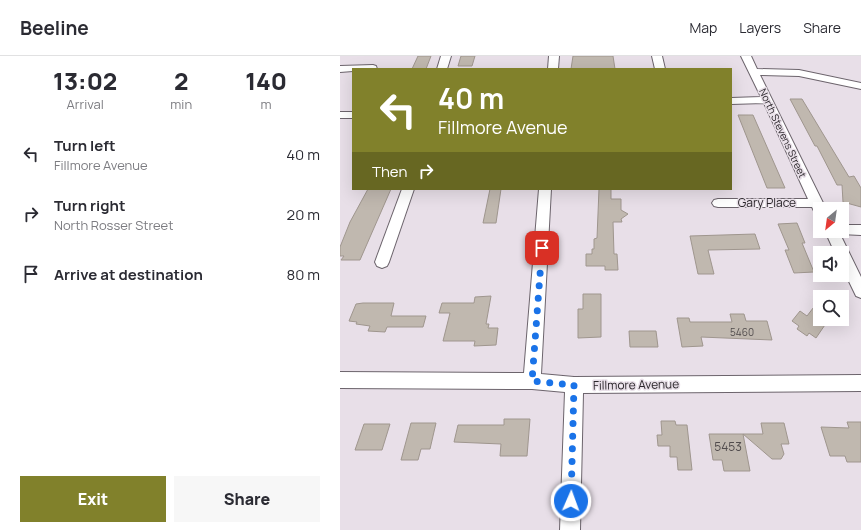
<!DOCTYPE html>
<style>
body{margin:0;font-family:Manrope,sans-serif;background:#f7f7f7;color:#2b2b33;height:100vh;display:flex;flex-direction:column;font-size:15px;white-space:nowrap}
*{box-sizing:border-box;margin:0}
p{font-size:13px;color:#7c7c81}
.icon{flex:none;width:22px;height:22px;fill:none;stroke:currentColor;stroke-width:2;stroke-linecap:round;stroke-linejoin:round}
.map{position:relative;flex:1;overflow:hidden}
.sheet{display:flex;flex-direction:column;background:#fff;width:340px}
.sheet>*{flex:none}
.guide{position:absolute;left:12px;top:12px;width:380px;height:122px;border-radius:0px;box-shadow:0 4px 16px #0002;background:#81812b;color:#fff;overflow:hidden}
.needle{width:26px;rotate:209deg}
.controls{position:absolute;left:473px;top:146px;display:grid;gap:8px}
.controls a{display:grid;place-items:center;width:36px;height:36px;border-radius:0px;background:#fff;box-shadow:0 4px 16px #0002;font-size:20px}
.pin{position:absolute;display:grid;place-items:center;width:34px;height:34px;color:#fff;margin:-17px;border-radius:8px;box-shadow:0 2px 6px #0006}
.me{position:absolute;width:44px;margin:-22px;rotate:2deg;stroke-linejoin:round;filter:drop-shadow(0 0 3px #0008)}
.turn{display:flex;align-items:center;gap:14px;height:84px;padding:0 20px;font-size:18px}
.turn .icon{width:52px;height:52px;stroke-width:2.5}
.turn b{display:block;font-size:28px;line-height:34px}
.then{display:flex;align-items:center;height:38px;padding:0 20px;background:#0003;gap:8px;font-size:15px}
.eta{display:flex;justify-content:space-evenly;align-items:center;height:68px;text-align:center}
.eta b{font-size:24px;font-weight:800;line-height:28px}
.cta{display:flex;gap:8px;margin-top:auto;padding:8px 20px}
.cta a{flex:1;height:46px;border-radius:0px;background:#81812b;color:#fff;font-size:16px;font-weight:800;line-height:46px;text-align:center}
.cta a+a{background:#f7f7f7;color:#2b2b33}
ul{padding:0;list-style:none}
li{display:flex;align-items:center;gap:12px;height:60px;padding:0 20px}
li div{flex:1}
li b{display:block;font-size:15px}
li em{font-style:normal}
header{display:flex;align-items:center;gap:24px;box-sizing:border-box;height:56px;padding:0 20px;background:#fff;border-bottom:1px solid #e1e1e2}
header strong{font-size:19px}
nav{display:flex;gap:22px;margin-inline-start:auto;font-size:14px}
main{display:flex;flex:1;min-height:0}
.map>svg:first-child{display:block}
.building{fill:#c0b8af;stroke:#9f968e}
.lines{fill:none;stroke-linecap:round;stroke-linejoin:round}
.minor-casing{stroke:#6c646c;stroke-width:2}
.minor{fill:#fff;fill-rule:evenodd}
.route{stroke:#1a73e8;stroke-width:7;stroke-dasharray:0 12.6}
.labels{text-anchor:middle;stroke-width:3;stroke-linejoin:round;paint-order:stroke}
.far-street-label{font-size:10px;fill:#2b272b;stroke:#e8dfe8}
.number-label{font-size:10px;fill:#504b4c}
.street-label{font-size:12px;fill:#2b272b;stroke:#e8dfe8}
.near-number-label{font-size:12px;fill:#504b4c}
</style>
<header>
<strong>Beeline</strong>
<nav><a>Map</a><a>Layers</a><a>Share</a></nav>
</header>
<main>
<section class="sheet">
<div class="eta">
<div><b>13:02</b><p>Arrival</p></div>
<div><b>2</b><p>min</p></div>
<div><b>140</b><p>m</p></div>
</div>
<ul>
<li><svg class="icon" aria-label="left" viewBox="0 0 24 24"><path d="M17 20v-9H6M10 6l-5 5 5 5"/></svg><div><b>Turn left</b><p>Fillmore Avenue</p></div><em>40 m</em></li>
<li><svg class="icon" aria-label="right" viewBox="0 0 24 24"><path d="M7 20v-9h11M14 6l5 5-5 5"/></svg><div><b>Turn right</b><p>North Rosser Street</p></div><em>20 m</em></li>
<li><svg class="icon" aria-label="arrive" viewBox="0 0 24 24"><path d="M6 21V4h12l-3 4 3 4H6"/></svg><div><b>Arrive at destination</b></div><em>80 m</em></li>
</ul>
<div class="cta"><a>Exit</a><a>Share</a></div>
</section>
<div class="map">
<svg width="521" height="474" viewBox="0 0 521 474">
<rect width="100%" height="100%" fill="#e8dfe8"/>
<g class="building">
<path d="M78 0H91L86 13H72Z"/>
<path d="M121 0H135L132 10H118Z"/>
<path d="M233 0H273L275 13H231Z"/>
<path d="M450 43H462L509 121 514 120 521 132V151L503 146 502 129H497L477 90H475Z"/>
<path d="M398 59H413L445 132H427Z"/>
<path d="M28 133H51L20 204H1L4 200H0V191L10 166Z"/>
<path d="M150 133H161L156 167H143Z"/>
<path d="M259 133H271V143H281V154L288 158 281 163 282 166H273L274 198H277L278 214H265V210H246V198H252V193H254V183L257 182Z"/>
<path d="M457 167 465 187H462L474 216 454 217 445 194H449L438 168Z"/>
<path d="M415 178 420 193 368 194 374 218H358L350 180Z"/>
<path d="M243 238H261V281L238 282V253H243Z"/>
<path d="M151 240 146 268H149L148 272H158L156 289 134 290 135 285H103L110 257H99L102 247H134L135 241Z"/>
<path d="M480 243V263H489L476 282 469 277 467 280 457 273 459 270 452 265 460 255 467 260Z"/>
<path d="M23 247H54L51 260H86L83 271H47L45 276 28 275 30 270 16 268 17 266 9 265 16 248Z"/>
<path d="M390 258H404L406 265H427L432 284 361 281 363 290 342 291 337 262H349L350 266H392Z"/>
<path d="M289 275H316L318 291H290Z"/>
<path d="M164 363H190L187 400H160L161 388 114 386 118 369H164Z"/>
<path d="M321 365H335L336 369H347L352 414H338L337 401H330V390H318L317 379H322Z"/>
<path d="M507 366H521V406H507L505 400H490L481 371 509 372Z"/>
<path d="M71 367H96L90 393H81L78 404H61Z"/>
<path d="M421 367H444L449 388H441L444 398 441 403H432L403 378H423Z"/>
<path d="M24 368H50L42 394H15Z"/>
<path d="M369 378H403L410 415H384L382 404H373Z"/>
</g>
<g class="lines">
<defs>
<g id="minor">
<path d="M101 0H111L107 13H97Z"/>
<path d="M209 0H219L218 13H208Z"/>
<path d="M312 0H322L325 13H315Z"/>
<path d="M401 0H411L417 13 459 14 521 27V33L459 20 420 19 486 153H480V159L475 157 472 151H378L374 150 372 147 374 144 378 143H468L424 47 391 48V42L421 41Z"/>
<path d="M33 9 36 10 37 13H13V15L0 16V10Z"/>
<rect x="0" y="56" width="13" height="6"/>
<path d="M62 133H74L49 206 47 210 42 212 37 210 35 206Z"/>
<path d="M199 133H211L201 318 234 321 521 319V335L243 337 240 474H220L225 336 192 333 0 332V316L184 317Z"/>
<path d="M502 169H521V179L500 178 521 221V242L516 240 502 211V197H495L485 175H502Z"/>
</g>
</defs>
<use href="#minor" class="minor-casing"/>
<use href="#minor" class="minor"/>
</g>
<g class="lines">
<path class="route" d="M202 192 192 325 234 329 231 445"/>
</g>
<g class="labels">
<g class="far-street-label">
<text transform="translate(443 77) rotate(65)" y="4">North Stevens Street</text>
</g>
<g class="number-label">
<text x="402" y="280">5460</text>
</g>
<g class="street-label">
<text x="427" y="151">Gary Place</text>
<text transform="translate(296 329) rotate(-1)" y="4">Fillmore Avenue</text>
</g>
<g class="near-number-label">
<text x="388" y="395">5453</text>
</g>
</g>
</svg>
<div class="controls">
<a><svg class="needle" viewBox="-14 -14 28 28"><path d="M0-13l5 13h-10z" fill="#e53935"/><path d="M0 13l5-13h-10z" fill="#7c7c81"/></svg></a>
<a><svg class="icon" aria-label="sound" viewBox="0 0 24 24"><path d="M4 9h4l5-4v14l-5-4H4zM17 9q2 3 0 6"/></svg></a>
<a><svg class="icon" aria-label="search" viewBox="0 0 24 24"><circle cx="10" cy="10" r="6"/><path d="M15 15l6 6"/></svg></a>
</div>
<div class="pin" style="left:202px;top:192px;background:#d93025"><svg class="icon" aria-label="arrive" viewBox="0 0 24 24"><path d="M6 21V4h12l-3 4 3 4H6"/></svg></div>
<svg class="me" style="left:231px;top:445px" viewBox="-20 -20 40 40"><circle r="17" fill="#1a73e8" stroke="#fff" stroke-width="3"/><path d="M0-11L8 9 0 5-8 9z" fill="#fff"/></svg>
<div class="guide">
<div class="turn"><svg class="icon" aria-label="left" viewBox="0 0 24 24"><path d="M17 20v-9H6M10 6l-5 5 5 5"/></svg><div><b>40 m</b>Fillmore Avenue</div></div>
<div class="then">Then<svg class="icon" aria-label="right" viewBox="0 0 24 24"><path d="M7 20v-9h11M14 6l5 5-5 5"/></svg></div>
</div>
</div>
</main>
